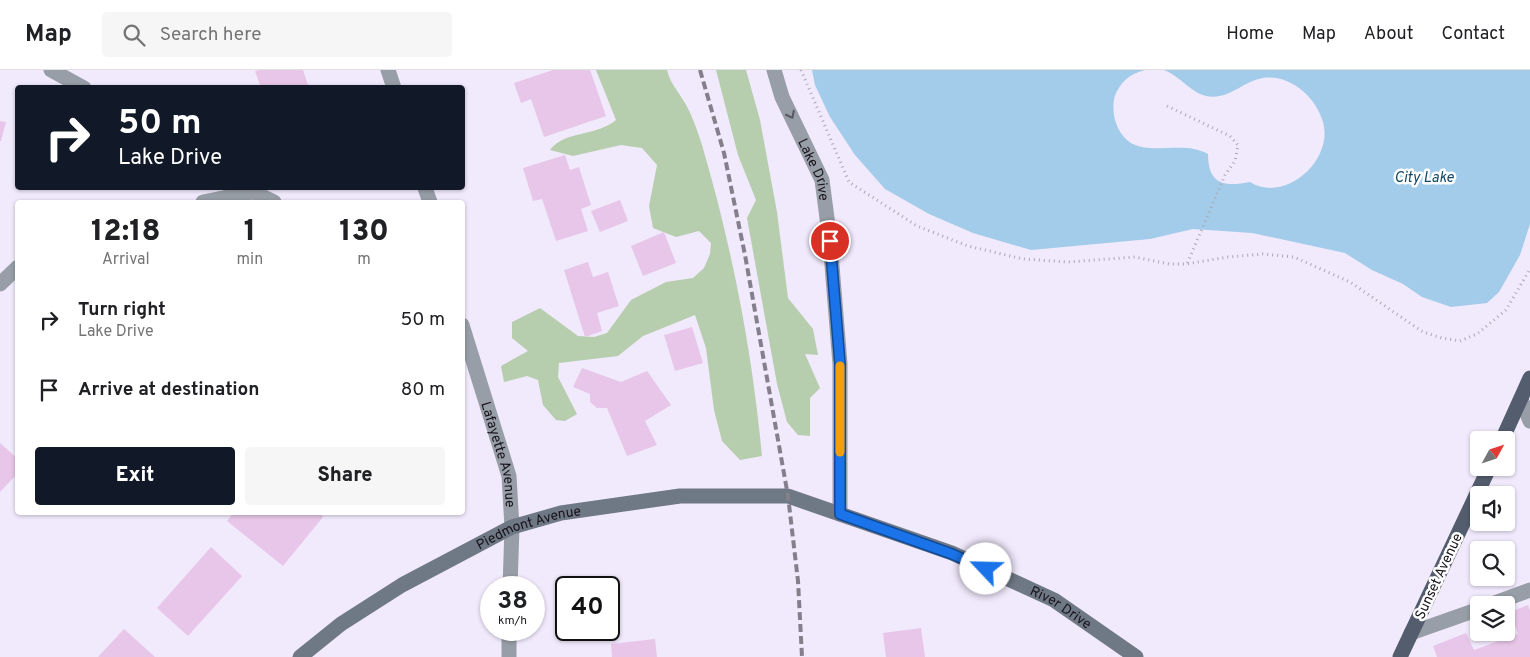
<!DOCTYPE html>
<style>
body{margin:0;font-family:Overpass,sans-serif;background:#f6f6f6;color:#202124;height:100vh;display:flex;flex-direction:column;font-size:19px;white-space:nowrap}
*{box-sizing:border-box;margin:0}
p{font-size:16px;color:#757577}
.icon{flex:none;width:28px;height:28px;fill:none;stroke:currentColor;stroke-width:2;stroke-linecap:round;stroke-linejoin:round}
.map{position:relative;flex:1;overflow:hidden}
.side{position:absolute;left:15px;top:130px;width:450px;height:315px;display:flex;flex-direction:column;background:#fff;border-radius:5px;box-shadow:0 1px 4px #0004}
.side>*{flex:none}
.top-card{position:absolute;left:15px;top:15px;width:450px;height:105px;border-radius:5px;box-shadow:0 1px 4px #0004;background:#111827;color:#fff;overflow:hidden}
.needle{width:32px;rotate:50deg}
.buttons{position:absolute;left:1470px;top:361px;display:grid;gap:10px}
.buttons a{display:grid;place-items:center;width:45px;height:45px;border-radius:5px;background:#fff;box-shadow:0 1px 4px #0004;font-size:25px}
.speed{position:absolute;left:480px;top:506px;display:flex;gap:10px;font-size:25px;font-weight:700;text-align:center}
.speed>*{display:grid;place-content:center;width:65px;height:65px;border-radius:50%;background:#fff;box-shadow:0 1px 4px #0004;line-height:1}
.speed small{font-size:12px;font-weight:400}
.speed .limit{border:2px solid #111;border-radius:8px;background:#fff;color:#111}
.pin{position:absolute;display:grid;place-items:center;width:42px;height:42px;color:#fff;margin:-21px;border:2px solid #fff;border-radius:50%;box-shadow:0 1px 5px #0007}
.me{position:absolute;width:55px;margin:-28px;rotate:294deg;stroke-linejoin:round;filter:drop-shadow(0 0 4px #0008)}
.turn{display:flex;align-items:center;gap:18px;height:105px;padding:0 20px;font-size:22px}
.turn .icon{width:65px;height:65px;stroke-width:2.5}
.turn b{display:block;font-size:35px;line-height:42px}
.eta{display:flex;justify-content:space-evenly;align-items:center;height:85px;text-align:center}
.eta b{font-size:30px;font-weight:800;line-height:35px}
.primary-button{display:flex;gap:10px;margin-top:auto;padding:10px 20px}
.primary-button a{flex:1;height:58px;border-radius:5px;background:#111827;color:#fff;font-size:20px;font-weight:800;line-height:58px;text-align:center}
.primary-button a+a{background:#f6f6f6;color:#202124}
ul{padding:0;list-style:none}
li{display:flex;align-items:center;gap:15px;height:70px;padding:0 20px}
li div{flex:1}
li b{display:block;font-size:19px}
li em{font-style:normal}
header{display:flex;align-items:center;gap:30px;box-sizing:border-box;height:70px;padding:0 25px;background:#fff;border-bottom:1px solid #e0e0e0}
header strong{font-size:24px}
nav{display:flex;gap:28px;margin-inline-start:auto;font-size:18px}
.search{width:350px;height:45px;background:#f6f6f6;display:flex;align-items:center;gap:12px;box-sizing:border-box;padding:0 18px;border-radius:5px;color:#757577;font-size:19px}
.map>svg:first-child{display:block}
.green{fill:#b6ceae}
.water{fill:#a2cce9}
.building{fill:#e8c6e9}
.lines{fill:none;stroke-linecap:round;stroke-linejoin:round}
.path{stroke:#ada6b6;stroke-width:3;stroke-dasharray:1 4;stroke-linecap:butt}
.street{stroke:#989ea7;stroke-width:15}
.secondary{stroke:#6f7885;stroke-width:15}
.primary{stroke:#535d6d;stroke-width:15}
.rail{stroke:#857f8c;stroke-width:4;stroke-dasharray:8 4;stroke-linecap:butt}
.oneway{stroke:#585861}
.route-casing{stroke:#114b97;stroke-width:12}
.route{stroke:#1a73e8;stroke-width:9}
.slow{stroke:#f59e0b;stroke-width:9}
.labels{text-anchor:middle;stroke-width:5;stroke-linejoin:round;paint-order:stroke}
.street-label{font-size:14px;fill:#17131b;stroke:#fff}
.water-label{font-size:15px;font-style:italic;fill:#154865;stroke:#fff}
</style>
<header>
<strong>Map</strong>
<div class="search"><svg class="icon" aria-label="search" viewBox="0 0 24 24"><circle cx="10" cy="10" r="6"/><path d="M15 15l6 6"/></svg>Search here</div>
<nav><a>Home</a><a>Map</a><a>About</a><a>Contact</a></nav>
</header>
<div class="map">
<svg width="1530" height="587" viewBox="0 0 1530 587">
<rect width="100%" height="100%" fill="#f1e9fc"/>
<g class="green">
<path d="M596 0H667C670 13 678 21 685 33 692 45 698 62 702 75 732 177 752 280 762 386L740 390 722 371 714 340 706 278 695 245 643 266 618 286 559 293 558 307 577 344 565 351 556 350 543 335 538 310 527 306 504 312 501 296 528 281 512 268V252L540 238 578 266 594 267 607 263 631 230 666 212 693 208 704 198 710 184 711 173 699 161 676 167 653 158 649 136 657 95 642 78 621 75 573 86 550 80C565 60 596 67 616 50Z"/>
<path d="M716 0H746L760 50 777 142 788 228 813 259 818 285 805 284 820 318 810 328V366L798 365 787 352 777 314 747 148 756 130 738 85Z"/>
</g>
<path class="water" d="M812 0H1145C1131 4 1123 9 1116 23 1112 31 1113 45 1116 53 1132 97 1177 66 1208 84 1208 115 1225 117 1250 112 1285 134 1334 90 1323 52 1316 27 1290 4 1263 8 1243 11 1228 31 1206 26 1190 22 1180 6 1164 0H1530V154L1520 185 1499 222 1487 233 1451 237 1422 227 1403 214 1372 200 1345 183 1252 163 1193 159 1150 169 1031 180 973 163 929 144 885 119 855 85 830 47 815 15Z"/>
<g class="building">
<path d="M259 0H303L309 18H261L255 1Z"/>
<path d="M553 0H590L606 46 544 67 531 29 521 33 514 13Z"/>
<path d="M0 51 6 52 1 71H0Z"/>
<path d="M565 85 570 100 579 97 591 135 581 139 588 161 556 171 542 129 533 131 523 98Z"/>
<path d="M620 130 628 151 600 162 591 141Z"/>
<path d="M664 162 676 193 643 206 631 176Z"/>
<path d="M588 192 593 207 608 202 619 236 597 243 602 261 585 267 564 200Z"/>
<path d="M692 257 703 293 675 301 664 265Z"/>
<path d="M582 298 621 312 647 301 671 335 645 351 657 375 627 386 607 338H597L590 332V324L573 317Z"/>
<path d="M0 373 18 389V403L0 422Z"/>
<path d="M234 442H318L323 447 283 496 227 451Z"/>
<path d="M211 477 242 506 188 566 157 538Z"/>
<path d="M1528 535 1530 541V587H1437L1433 576 1466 563 1474 580 1518 564 1510 542Z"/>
<path d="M921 558 925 587H886L883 563Z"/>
<path d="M124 559 155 587H98Z"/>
<path d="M655 569 657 587H612L611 574Z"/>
</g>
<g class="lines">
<g class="path">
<path d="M801 0 849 112 917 156 968 176 1023 189 1068 192 1135 187 1169 194H1186L1228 187 1263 184 1294 187 1350 212 1423 262 1442 268 1460 271 1477 264 1506 240 1530 199"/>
<path d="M1167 36 1230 66 1238 75 1235 91 1225 105 1187 194"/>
</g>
<g class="street">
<path d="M51 0 84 18"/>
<path d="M388 0 394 18"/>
<path id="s1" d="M774 0 782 27 822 110 830 171 840 294V444"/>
<path d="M245 118 274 132"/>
<path d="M425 118 430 132"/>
<path d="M203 132 252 122"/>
<path d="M0 214 18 197"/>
<path id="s2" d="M462 255 509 406 512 457 510 518"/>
<path d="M1521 329 1530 351"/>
<path d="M1489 535 1530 520"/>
<path d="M1411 563 1479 539"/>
<path d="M509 587V560"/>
</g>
<path class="secondary" id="s3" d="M300 587 341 554 402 515 512 457 561 443 680 426H788L952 483 1054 530 1136 587"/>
<g class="primary">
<path d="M1502 370 1530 308"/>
<path d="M1400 587 1489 398"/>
</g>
<path class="rail" d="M700 0 724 83 745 185 788 426 798 511 802 587"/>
</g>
<defs><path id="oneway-chevron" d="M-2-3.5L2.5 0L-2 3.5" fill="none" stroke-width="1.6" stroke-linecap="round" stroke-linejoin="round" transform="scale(1.25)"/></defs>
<use class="oneway" href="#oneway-chevron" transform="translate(791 45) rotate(63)"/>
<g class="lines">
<defs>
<path id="route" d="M830 171 840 294V444L952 484 986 499"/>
</defs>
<use href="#route" class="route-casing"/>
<use href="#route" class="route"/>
<path class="slow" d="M840 296V382"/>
</g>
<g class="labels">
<g class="street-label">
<text dy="5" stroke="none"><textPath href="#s1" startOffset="108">Lake Drive</textPath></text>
<text dy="5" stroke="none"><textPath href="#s2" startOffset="135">Lafayette Avenue</textPath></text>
<text dy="5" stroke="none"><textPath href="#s3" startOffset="265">Piedmont Avenue</textPath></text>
<text transform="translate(1438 506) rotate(-65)" y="5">Sunset Avenue</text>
<text dy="5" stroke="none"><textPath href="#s3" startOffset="824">River Drive</textPath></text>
</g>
<g class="water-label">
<text x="1424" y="112">City Lake</text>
</g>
</g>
</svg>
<div class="buttons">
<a><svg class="needle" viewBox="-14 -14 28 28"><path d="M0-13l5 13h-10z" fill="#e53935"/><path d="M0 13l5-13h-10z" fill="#757577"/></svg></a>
<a><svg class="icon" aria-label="sound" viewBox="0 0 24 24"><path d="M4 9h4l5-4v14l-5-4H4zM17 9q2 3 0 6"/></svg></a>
<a><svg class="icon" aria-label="search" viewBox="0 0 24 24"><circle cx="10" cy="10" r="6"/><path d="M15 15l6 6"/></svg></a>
<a><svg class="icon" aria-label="layers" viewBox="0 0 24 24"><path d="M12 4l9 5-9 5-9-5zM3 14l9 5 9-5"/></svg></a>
</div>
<div class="speed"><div>38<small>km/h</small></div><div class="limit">40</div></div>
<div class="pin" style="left:830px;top:171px;background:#d93025"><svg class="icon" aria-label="arrive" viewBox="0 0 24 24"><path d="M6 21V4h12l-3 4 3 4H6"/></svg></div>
<svg class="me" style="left:986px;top:499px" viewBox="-20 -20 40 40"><circle r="19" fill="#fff"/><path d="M0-13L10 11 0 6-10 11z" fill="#1a73e8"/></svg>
<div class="top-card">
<div class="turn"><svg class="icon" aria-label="right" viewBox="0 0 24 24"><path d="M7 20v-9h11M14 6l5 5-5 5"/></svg><div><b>50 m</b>Lake Drive</div></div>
</div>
<section class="side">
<div class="eta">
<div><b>12:18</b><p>Arrival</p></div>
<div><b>1</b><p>min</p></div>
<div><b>130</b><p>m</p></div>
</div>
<ul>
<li><svg class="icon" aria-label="right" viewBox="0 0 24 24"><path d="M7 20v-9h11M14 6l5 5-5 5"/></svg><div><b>Turn right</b><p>Lake Drive</p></div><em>50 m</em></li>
<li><svg class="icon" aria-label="arrive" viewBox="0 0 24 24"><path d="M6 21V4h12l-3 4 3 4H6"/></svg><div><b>Arrive at destination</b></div><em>80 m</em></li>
</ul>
<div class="primary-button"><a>Exit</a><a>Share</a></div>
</section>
</div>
